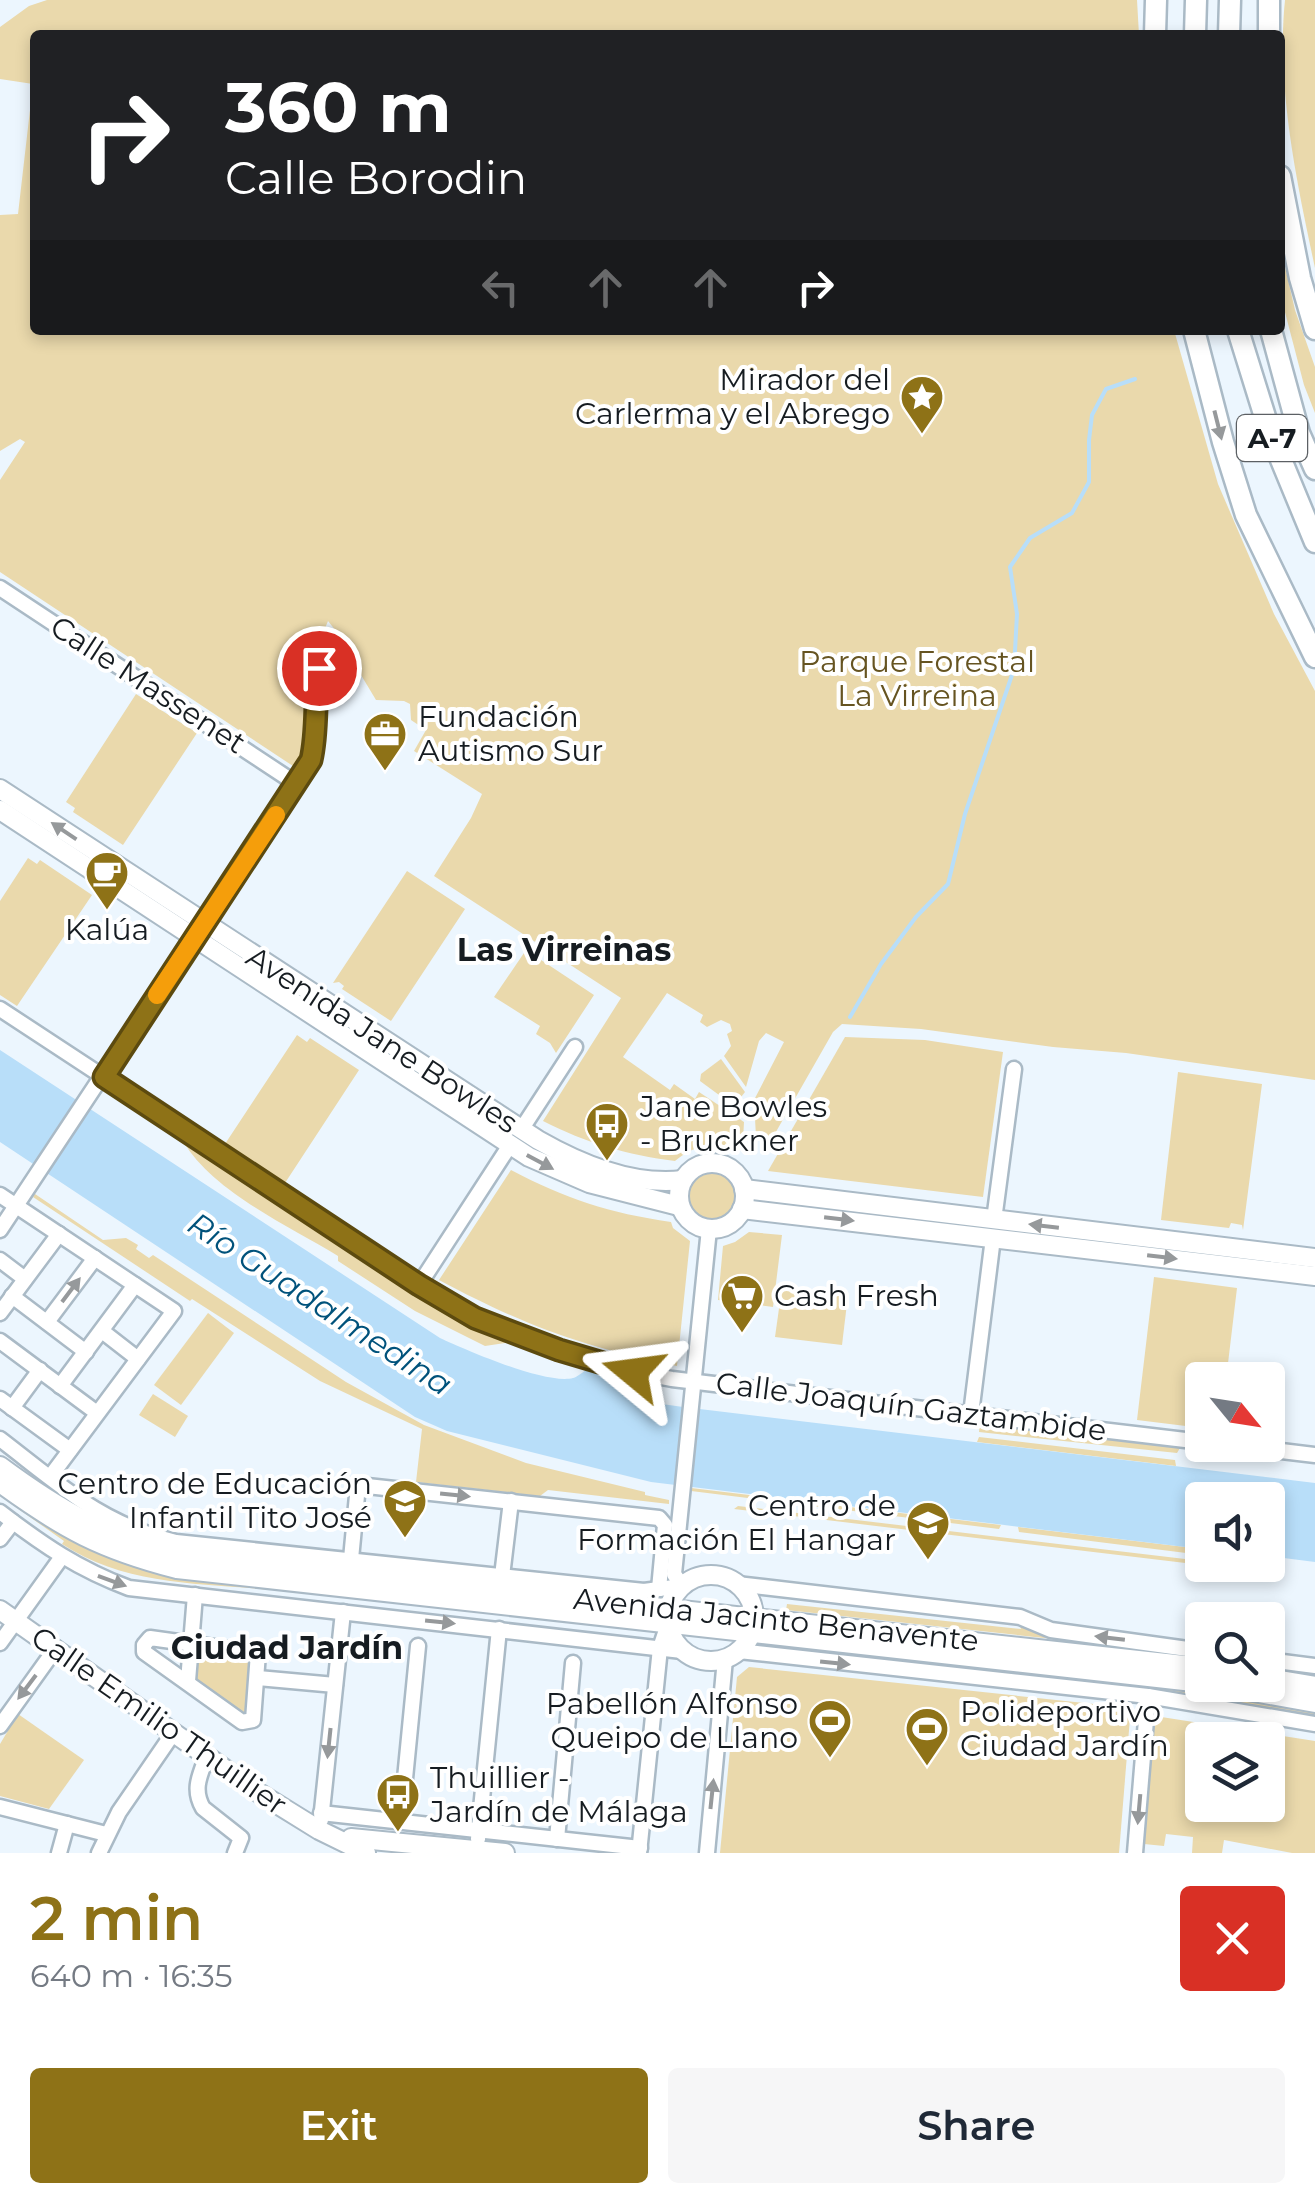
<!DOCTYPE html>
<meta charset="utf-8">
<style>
body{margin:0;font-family:Montserrat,sans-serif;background:#f6f6f7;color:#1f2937;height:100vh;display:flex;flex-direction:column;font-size:38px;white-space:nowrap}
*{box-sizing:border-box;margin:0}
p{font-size:32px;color:#747a83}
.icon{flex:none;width:55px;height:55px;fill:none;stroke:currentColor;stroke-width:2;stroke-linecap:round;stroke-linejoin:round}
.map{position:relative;height:1853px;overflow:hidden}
.side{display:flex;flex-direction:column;background:#fff;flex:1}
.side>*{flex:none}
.hud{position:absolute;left:30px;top:30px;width:1255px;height:305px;border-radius:10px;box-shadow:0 5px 15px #0003;background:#202124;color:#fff;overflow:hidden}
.needle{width:65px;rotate:120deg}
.tools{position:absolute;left:1185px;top:1362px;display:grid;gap:20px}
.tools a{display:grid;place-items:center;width:100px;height:100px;border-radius:10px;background:#fff;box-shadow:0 5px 15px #0003;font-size:50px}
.pin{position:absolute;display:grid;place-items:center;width:85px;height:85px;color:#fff;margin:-42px;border:5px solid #fff;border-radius:50%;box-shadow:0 2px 10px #0007}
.me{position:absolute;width:110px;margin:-55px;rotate:286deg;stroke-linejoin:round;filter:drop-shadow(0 0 8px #0008)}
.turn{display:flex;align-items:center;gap:35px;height:210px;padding:0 30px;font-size:45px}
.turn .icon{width:130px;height:130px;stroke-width:2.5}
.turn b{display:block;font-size:70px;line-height:85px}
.lanes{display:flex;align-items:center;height:95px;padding:0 30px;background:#0003;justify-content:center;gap:50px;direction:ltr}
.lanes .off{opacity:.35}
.round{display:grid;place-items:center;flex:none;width:105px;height:105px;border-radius:10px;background:#f6f6f7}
.headline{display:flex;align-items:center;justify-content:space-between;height:170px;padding:0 30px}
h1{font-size:60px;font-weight:600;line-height:75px;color:#8e7217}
.primary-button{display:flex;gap:20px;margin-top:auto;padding:20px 30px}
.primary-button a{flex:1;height:115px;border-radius:10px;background:#8e7217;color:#fff;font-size:40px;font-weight:600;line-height:115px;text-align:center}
.primary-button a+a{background:#f6f6f7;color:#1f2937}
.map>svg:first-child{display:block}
.green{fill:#ead9ac;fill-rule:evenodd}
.water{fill:#b8def9}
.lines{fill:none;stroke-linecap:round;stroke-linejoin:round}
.stream{stroke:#b8def9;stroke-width:4}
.minor-casing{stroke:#aabac6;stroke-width:19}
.major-casing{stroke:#aabac6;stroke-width:22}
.highway-casing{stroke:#aabac6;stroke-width:25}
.minor{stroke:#fff;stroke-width:14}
.major{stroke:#fff;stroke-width:18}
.highway{stroke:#fff;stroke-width:20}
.oneway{fill:#96999b}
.route-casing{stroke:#5c4a0f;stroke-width:25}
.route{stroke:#8e7217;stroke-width:18}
.slow{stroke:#f59e0b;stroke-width:18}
.labels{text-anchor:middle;stroke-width:8;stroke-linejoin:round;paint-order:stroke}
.shield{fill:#fff;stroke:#5c6064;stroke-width:2.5}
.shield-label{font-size:28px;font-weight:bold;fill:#161c21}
.poi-label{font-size:30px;fill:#161c21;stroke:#fff;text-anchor:start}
.park-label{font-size:30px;fill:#665421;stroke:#fff}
.street-label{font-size:30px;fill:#161c21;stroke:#fff}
.neighbourhood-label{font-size:32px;font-weight:bold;fill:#161c21;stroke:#fff}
.water-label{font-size:32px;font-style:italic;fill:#00527b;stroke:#fff}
</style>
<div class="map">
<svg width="1315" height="1853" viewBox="0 0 1315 1853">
<rect width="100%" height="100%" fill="#ecf6fe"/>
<g class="green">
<path d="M47 0H1137L1139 35H35V330H1174L1218 484 1274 614 1315 691V1080L1126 1053 1053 1047 921 1029 842 1024 833 1032 773 1137H756L754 1100 784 1042 766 1033 759 1041 746 1087 724 1056 731 1046 727 1034 732 1031 730 1024 721 1020 707 1027 700 1022 703 1015 667 993 623 1057 670 1090 674 1084 695 1099 699 1092 744 1122 743 1141 732 1150C709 1142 693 1146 675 1161 627 1155 586 1143 543 1121L621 998 434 876 471 818 482 794 414 751 426 730 411 720 410 704 404 701 376 700 355 665 328 660 336 631 328 621C320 640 311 669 309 691 306 723 314 740 299 770L0 572V480L25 442 20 439 0 451V215L18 214 33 84 0 79V27L29 6Z"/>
<path d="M1285 0H1315V268C1297 184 1276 86 1285 0Z"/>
<path d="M1280 245 1295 310 1315 367V413L1304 385 1280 293Z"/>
<path d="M136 694 197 733 123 845 73 812 75 808 66 802Z"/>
<path d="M28 858 37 864 40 860 92 895 17 1006 0 995V901Z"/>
<path d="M407 871 465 909 391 1021 342 989 344 986 339 982 333 983Z"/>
<path d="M526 950 594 995 556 1053 550 1043 536 1034 540 1026 494 997Z"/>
<path d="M297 1035 307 1042 310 1038 359 1070 285 1183 225 1144Z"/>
<path d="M845 1037 925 1040 1003 1052 983 1197 768 1171Z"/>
<path d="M721 1059 745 1092 734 1106 700 1081 701 1074Z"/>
<path d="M1178 1072 1262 1084 1243 1230 1242 1225 1231 1223 1229 1228 1161 1220Z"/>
<path d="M183 1141C290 1212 395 1288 511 1342L485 1346 415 1311 338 1261V1256C289 1226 213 1192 183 1141Z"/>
<path d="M511 1170C566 1199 609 1213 671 1222L673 1228 690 1241 677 1366C583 1347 523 1325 439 1280Z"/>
<circle cx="712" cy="1196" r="24"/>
<path d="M35 1194 103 1240 126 1238 138 1245 136 1249 149 1258 153 1255 346 1382 424 1425 526 1463 645 1492V1495L669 1500V1504L548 1490 540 1496 416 1482 422 1429 320 1381 192 1299 190 1301 33 1197Z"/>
<path d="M749 1232 782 1235 773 1307 718 1300 723 1246 735 1242Z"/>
<path d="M1154 1277 1237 1288 1226 1380H1202V1428L1137 1420Z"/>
<path d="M782 1287 848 1295 842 1345 775 1337Z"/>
<path d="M208 1313 234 1333 181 1405 154 1385Z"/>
<path d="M153 1394 188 1416 175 1437 139 1415Z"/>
<path d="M980 1422 1180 1448 1177 1453 979 1432Z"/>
<path d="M979 1437 1175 1460 1176 1466 977 1442Z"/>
<path d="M691 1488 1001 1525 999 1529 691 1491Z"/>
<path d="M0 1491 273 1586 272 1590C201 1583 125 1586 62 1544L64 1541 0 1496Z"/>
<path d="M738 1506 1202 1561V1565L1265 1570 1269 1573 734 1509Z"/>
<path d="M1018 1527 1202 1549V1555L1019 1532Z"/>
<path d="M787 1604 1021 1629 1019 1623 1165 1651 786 1610Z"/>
<path d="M780 1644 1177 1689 1315 1711V1715L1146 1689 779 1650Z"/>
<path d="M199 1649 252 1655 249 1714 244 1716 196 1682Z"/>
<path d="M749 1667 1122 1707 1130 1718 1119 1853H720L737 1677Z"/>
<path d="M18 1714 84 1760 49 1809 0 1796V1744Z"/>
<path d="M1155 1716 1315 1741V1853H1292L1224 1840 1222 1853H1192L1193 1837 1166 1834 1164 1846 1144 1844ZM1202 1740H1268V1805H1202Z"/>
</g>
<path class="water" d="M0 1050 440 1338C466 1350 546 1385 573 1378 575 1378 585 1371 587 1369L611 1375C621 1404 656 1402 683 1407L1315 1483V1562L1268 1556V1500H1202V1549L651 1482 447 1431 415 1417 0 1142Z"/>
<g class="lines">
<path class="stream" d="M850 1017 881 964 916 917 948 884 965 814 1014 669 1017 614 1010 567 1030 538 1072 513 1089 482V440L1092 415 1106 389 1135 379"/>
<defs>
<g id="minor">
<path d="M0 588 286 777 292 786"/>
<path d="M0 1009 437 1296C509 1337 590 1365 672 1379L1202 1442"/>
<path d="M521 1130 575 1047"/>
<path d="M0 1195 174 1311 50 1477"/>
<path d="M994 1220 1014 1069"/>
<path d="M0 1230 311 760C318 730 314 699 319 668"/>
<path d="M0 1260 25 1279"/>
<path d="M419 1285 510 1145"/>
<path d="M12 1296 86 1352"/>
<path d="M0 1313 59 1234"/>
<path d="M47 1322 95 1258"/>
<path d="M102 1331 138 1359"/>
<path d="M0 1341 97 1413"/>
<path d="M60 1386 135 1285"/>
<path d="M0 1399 70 1450"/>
<path d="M12 1408 40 1370"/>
<path d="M971 1414 993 1238"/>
<path d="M0 1439C59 1484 101 1525 176 1542L644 1591 682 1586 674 1574 709 1229"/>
<path d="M1232 1445 1315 1455"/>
<path d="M0 1512C43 1545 78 1569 129 1588L682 1651"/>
<path d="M0 1539 13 1522"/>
<path d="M351 1559 358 1485 659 1518 665 1525 659 1589"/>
<path d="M502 1576 511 1501"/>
<path d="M737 1584 1020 1617 1051 1630 1202 1651"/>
<path d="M150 1638 258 1653 253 1720 242 1722 144 1652V1645Z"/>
<path d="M0 1643 61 1558"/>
<path d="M739 1651 1148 1696 1315 1724"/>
<path d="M1268 1660 1315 1666"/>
<path d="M258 1678 335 1685"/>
<path d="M188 1681 195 1595"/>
<path d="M0 1726 56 1648"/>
<path d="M207 1756C200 1775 192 1789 203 1808L241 1838 235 1853"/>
<path d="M403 1799 418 1646"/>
<path d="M0 1807 106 1834"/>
<path d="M321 1813 640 1848"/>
<path d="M321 1820 343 1612"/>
<path d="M478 1839 499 1629"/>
<path d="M557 1839 573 1663"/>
<path d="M59 1853 67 1824"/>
<path d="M99 1853 119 1812 174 1732"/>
<path d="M639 1853 660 1648 668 1624"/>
<path d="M707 1853 725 1659"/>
<path d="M1135 1853 1148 1696"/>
</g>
<g id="major">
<path d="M0 789 538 1140C580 1164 634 1186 683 1180"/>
<path d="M0 810 529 1157 589 1183 679 1206"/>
<circle cx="712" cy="1196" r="33"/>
<path d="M744 1189 1315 1258"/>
<path d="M742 1209 1315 1276"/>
<path d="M0 1466C58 1509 109 1539 181 1555L1202 1667"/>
<path d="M0 1483C63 1529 102 1550 177 1569L1202 1683"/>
<circle cx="711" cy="1618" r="43"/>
<path d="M0 1610 256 1791 319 1830 366 1853"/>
<path d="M1268 1678 1315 1686"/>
<path d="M1214 1685 1315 1703"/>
<path d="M351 1838 505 1853"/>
</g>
<g id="highway">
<path d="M1155 35 1156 0"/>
<path d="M1195 35 1196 0"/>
<path d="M1229 35 1230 0"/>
<path d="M1269 35V0"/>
<path d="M1280 176 1300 278 1315 329"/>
<path d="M1194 330 1223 442 1246 515 1315 657"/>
<path d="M1238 330 1270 433 1315 542"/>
<path d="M1271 330 1299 433 1315 469"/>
</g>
</defs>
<use href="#minor" class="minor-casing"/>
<use href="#major" class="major-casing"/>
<use href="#highway" class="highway-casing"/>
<use href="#minor" class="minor"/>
<use href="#major" class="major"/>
<use href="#highway" class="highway"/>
</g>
<defs><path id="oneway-solid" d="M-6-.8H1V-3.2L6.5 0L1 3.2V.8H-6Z" transform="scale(2.5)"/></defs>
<g class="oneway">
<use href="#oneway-solid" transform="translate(1218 425) rotate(76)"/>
<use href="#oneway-solid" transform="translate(64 831) rotate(-146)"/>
<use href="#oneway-solid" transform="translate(540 1162) rotate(28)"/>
<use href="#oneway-solid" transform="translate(839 1219) rotate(7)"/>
<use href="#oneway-solid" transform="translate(1044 1226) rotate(-173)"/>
<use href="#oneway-solid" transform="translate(1162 1257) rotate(7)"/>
<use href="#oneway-solid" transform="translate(71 1290) rotate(-53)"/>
<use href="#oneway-solid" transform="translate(455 1495) rotate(6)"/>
<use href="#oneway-solid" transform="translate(112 1581) rotate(20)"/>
<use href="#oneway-solid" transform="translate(440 1622) rotate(6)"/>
<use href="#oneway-solid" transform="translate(1110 1638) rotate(-173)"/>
<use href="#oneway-solid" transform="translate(835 1663) rotate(6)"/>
<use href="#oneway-solid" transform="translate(27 1687) rotate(127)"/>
<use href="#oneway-solid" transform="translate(329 1743) rotate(96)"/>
<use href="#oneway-solid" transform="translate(712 1794) rotate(-84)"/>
<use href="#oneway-solid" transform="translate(1139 1809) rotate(95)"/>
</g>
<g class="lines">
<defs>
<path id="route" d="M319 668C314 699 318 730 311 760L104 1077 419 1285 475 1318 559 1350 633 1372"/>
</defs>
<use href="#route" class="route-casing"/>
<use href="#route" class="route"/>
<path class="slow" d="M157 995 276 815"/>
</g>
<defs>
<symbol id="sight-pin" viewBox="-11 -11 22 30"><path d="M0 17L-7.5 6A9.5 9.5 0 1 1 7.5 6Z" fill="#8e7217" stroke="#fff"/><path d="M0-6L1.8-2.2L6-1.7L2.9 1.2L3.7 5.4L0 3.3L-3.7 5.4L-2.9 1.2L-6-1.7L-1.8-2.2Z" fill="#fff"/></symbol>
<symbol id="office-pin" viewBox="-11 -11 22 30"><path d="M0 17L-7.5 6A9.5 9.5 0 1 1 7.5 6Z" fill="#8e7217" stroke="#fff"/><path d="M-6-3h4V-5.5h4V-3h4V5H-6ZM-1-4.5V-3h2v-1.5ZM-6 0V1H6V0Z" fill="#fff"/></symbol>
<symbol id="cafe-pin" viewBox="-11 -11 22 30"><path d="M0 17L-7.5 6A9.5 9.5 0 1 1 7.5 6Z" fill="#8e7217" stroke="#fff"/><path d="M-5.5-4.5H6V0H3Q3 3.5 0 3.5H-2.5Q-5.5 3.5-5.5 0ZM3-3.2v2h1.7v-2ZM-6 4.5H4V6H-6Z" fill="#fff"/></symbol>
<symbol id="bus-pin" viewBox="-11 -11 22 30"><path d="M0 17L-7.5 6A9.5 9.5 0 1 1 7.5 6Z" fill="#8e7217" stroke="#fff"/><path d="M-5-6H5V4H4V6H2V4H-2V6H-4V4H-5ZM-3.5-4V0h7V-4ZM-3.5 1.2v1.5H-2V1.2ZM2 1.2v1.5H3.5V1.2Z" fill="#fff"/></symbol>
<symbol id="supermarket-pin" viewBox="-11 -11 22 30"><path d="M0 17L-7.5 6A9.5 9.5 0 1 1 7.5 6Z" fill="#8e7217" stroke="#fff"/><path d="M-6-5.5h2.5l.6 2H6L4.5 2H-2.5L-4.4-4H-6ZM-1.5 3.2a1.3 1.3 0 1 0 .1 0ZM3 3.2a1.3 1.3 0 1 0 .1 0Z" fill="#fff"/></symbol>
<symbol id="school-pin" viewBox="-11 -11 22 30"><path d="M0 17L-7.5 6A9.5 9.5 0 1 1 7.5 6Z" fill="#8e7217" stroke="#fff"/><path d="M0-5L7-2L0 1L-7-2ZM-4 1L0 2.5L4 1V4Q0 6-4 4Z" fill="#fff"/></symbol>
<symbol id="university-pin" viewBox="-11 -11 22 30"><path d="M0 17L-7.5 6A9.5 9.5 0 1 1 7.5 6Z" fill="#8e7217" stroke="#fff"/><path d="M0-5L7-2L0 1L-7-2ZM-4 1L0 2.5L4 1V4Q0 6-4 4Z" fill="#fff"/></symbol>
<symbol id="stadium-pin" viewBox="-11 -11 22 30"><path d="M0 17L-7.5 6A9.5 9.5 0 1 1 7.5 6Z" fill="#8e7217" stroke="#fff"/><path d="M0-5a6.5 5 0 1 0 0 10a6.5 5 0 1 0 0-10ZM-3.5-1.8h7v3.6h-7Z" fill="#fff"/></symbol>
</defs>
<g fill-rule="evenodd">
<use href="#sight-pin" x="897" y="372" width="50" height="68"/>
<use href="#office-pin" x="360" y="709" width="50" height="68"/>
<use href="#cafe-pin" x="82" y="848" width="50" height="68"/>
<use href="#bus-pin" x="582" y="1099" width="50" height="68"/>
<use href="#supermarket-pin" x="717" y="1271" width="50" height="68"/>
<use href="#school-pin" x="380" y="1476" width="50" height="68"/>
<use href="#university-pin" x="903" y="1498" width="50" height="68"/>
<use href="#stadium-pin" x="805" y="1696" width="50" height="68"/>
<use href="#stadium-pin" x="902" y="1704" width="50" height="68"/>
<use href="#bus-pin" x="373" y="1770" width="50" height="68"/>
</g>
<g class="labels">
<rect class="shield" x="1237" y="415" width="70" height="46" rx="8"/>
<g class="shield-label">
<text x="1272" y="448">A-7</text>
</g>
<g class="poi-label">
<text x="890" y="390" text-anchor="end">Mirador del<tspan x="890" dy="34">Carlerma y el Abrego</tspan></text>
<text x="418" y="727">Fundación<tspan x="418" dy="34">Autismo Sur</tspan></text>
<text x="107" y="940" text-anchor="middle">Kalúa</text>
<text x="640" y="1117">Jane Bowles<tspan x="640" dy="34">- Bruckner</tspan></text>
<text x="774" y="1306">Cash Fresh</text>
<text x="372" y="1494" text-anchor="end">Centro de Educación<tspan x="372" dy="34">Infantil Tito José</tspan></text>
<text x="896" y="1516" text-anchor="end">Centro de<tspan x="896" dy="34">Formación El Hangar</tspan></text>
<text x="798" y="1714" text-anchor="end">Pabellón Alfonso<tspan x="798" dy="34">Queipo de Llano</tspan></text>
<text x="960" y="1722">Polideportivo<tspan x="960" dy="34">Ciudad Jardín</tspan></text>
<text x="430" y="1788">Thuillier -<tspan x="430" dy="34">Jardín de Málaga</tspan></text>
</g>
<g class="park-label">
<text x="917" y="672">Parque Forestal<tspan x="917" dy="34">La Virreina</tspan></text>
</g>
<g class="street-label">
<text transform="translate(148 685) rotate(33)" y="10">Calle Massenet</text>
<text transform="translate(382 1040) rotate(33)" y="10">Avenida Jane Bowles</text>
<text transform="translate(911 1407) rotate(7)" y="10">Calle Joaquín Gaztambide</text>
<text transform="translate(776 1620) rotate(6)" y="10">Avenida Jacinto Benavente</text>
<text transform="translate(159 1721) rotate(35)" y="10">Calle Emilio Thuillier</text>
</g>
<g class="neighbourhood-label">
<text x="564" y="961">Las Virreinas</text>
<text x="287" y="1659">Ciudad Jardín</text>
</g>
<g class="water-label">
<text transform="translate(320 1304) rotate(33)" y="11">Río Guadalmedina</text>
</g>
</g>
</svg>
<div class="tools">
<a><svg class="needle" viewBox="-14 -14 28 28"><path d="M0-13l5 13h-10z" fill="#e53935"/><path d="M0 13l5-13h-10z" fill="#747a83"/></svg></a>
<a><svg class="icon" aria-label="sound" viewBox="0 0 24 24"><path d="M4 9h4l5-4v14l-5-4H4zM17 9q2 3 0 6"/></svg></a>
<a><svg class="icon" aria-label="search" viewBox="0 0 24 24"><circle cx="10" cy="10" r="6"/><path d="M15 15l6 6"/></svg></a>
<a><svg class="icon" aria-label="layers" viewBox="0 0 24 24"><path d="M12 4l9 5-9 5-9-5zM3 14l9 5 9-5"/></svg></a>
</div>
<div class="pin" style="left:319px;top:668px;background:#d93025"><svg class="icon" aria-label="arrive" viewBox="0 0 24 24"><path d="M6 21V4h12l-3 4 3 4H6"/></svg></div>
<svg class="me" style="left:633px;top:1372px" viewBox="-20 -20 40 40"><path d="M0-17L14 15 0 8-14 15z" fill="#8e7217" stroke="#fff" stroke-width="4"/></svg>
<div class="hud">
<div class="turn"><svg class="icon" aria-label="right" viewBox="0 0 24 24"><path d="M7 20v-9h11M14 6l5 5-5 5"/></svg><div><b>360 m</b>Calle Borodin</div></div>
<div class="lanes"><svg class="icon off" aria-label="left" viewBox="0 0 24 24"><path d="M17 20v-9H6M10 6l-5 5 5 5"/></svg><svg class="icon off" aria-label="ahead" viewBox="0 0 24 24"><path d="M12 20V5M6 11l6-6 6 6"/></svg><svg class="icon off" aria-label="ahead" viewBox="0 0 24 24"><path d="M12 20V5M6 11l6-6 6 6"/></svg><svg class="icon" aria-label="right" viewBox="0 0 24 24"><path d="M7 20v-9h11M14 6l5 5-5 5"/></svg></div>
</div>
</div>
<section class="side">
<div class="headline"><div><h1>2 min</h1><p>640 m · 16:35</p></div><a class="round" style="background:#d93025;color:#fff"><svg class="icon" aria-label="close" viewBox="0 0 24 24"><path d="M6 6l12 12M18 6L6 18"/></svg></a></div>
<div class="primary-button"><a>Exit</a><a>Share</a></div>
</section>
